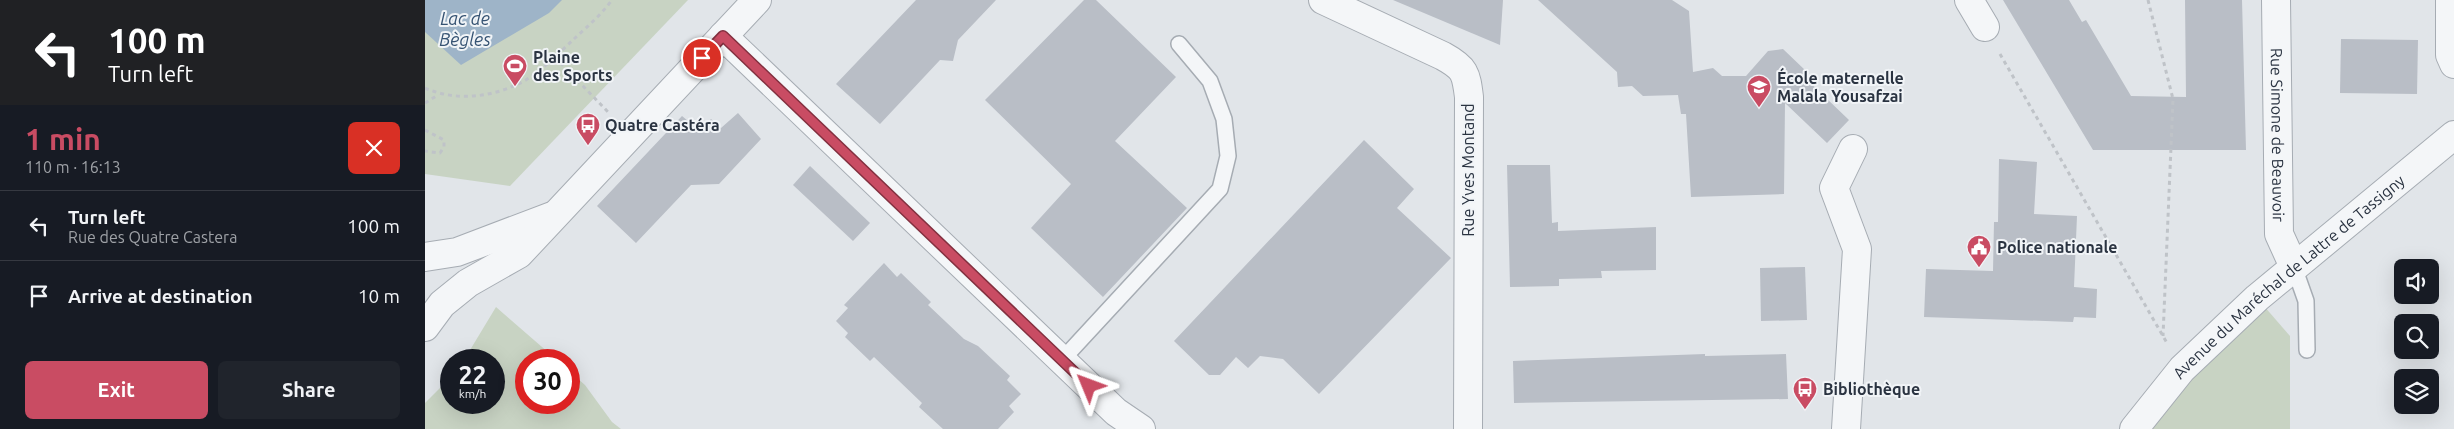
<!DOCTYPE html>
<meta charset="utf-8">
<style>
body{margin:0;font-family:Ubuntu,sans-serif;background:#20242c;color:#f1f3f6;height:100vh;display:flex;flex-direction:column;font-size:19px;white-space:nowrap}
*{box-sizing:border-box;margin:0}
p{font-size:16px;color:#9ea1a6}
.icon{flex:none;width:28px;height:28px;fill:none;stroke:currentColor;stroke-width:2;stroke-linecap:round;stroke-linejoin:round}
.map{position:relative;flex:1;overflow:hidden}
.panel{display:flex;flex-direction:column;background:#171b24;width:425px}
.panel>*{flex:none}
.top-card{background:#202124;color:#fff;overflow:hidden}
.fabs{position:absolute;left:1969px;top:259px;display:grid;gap:10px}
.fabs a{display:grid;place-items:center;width:45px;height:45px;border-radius:8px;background:#171b24;box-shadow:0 5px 20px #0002;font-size:25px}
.speed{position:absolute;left:15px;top:349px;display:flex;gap:10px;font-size:25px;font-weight:700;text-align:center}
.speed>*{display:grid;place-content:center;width:65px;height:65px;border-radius:50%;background:#171b24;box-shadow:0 5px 20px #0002;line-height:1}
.speed small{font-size:12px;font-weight:400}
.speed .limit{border:8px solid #d22;background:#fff;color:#111}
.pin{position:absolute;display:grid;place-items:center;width:42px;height:42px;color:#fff;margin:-21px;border:2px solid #fff;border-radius:50%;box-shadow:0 1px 5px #0007}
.me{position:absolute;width:55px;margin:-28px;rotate:314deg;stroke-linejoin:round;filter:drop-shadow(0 0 4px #0008)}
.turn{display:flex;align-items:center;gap:18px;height:105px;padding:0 25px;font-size:22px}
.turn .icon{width:65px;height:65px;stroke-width:2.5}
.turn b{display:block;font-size:35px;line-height:42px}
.round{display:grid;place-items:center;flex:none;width:52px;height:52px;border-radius:8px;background:#20242c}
.overview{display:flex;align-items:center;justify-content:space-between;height:85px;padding:0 25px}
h1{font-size:30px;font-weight:700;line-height:38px;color:#c94c63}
.cta{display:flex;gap:10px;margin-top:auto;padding:10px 25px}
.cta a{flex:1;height:58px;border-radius:8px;background:#c94c63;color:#fff;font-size:20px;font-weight:700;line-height:58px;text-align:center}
.cta a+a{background:#20242c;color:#f1f3f6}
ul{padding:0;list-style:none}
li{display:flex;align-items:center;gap:15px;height:70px;padding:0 25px;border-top:1px solid #363941}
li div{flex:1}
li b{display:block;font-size:19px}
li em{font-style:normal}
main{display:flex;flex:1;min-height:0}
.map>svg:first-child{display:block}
.green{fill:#c8d3c3}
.water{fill:#9eb4c8}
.building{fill:#b9bec6}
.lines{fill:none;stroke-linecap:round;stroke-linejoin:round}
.service-casing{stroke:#a6acb3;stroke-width:18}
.minor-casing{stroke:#a6acb3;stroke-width:30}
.tertiary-casing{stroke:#a6acb3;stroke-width:30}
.path{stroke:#bfc3c8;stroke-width:3;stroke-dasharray:4 4;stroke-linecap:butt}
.service{stroke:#f4f6f8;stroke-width:15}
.minor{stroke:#f4f6f8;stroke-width:28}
.tertiary{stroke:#f4f6f8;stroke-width:28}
.route-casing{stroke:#833140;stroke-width:12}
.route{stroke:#c94c63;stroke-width:9}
.labels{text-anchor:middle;stroke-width:4;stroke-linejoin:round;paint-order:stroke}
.poi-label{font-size:16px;font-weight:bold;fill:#2a3341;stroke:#f1f4f7;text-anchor:start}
.street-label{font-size:16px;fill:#2a3341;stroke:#f1f4f7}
.water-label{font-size:18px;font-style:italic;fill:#365373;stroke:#f1f4f7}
</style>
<main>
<section class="panel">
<div class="top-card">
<div class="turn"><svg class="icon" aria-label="left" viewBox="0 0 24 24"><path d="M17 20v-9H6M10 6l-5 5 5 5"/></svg><div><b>100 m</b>Turn left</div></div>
</div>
<div class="overview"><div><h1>1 min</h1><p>110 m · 16:13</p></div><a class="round" style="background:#d93025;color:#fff"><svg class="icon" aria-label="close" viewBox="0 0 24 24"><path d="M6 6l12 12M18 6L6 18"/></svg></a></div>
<ul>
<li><svg class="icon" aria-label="left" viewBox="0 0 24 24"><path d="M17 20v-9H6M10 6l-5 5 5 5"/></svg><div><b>Turn left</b><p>Rue des Quatre Castera</p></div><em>100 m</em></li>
<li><svg class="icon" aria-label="arrive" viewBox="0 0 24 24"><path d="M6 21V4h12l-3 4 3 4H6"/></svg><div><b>Arrive at destination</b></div><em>10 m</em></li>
</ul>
<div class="cta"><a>Exit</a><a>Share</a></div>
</section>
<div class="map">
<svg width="2029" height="429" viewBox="0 0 2029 429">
<rect width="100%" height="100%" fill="#e1e5e9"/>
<g class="green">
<path d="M0 0H263L85 186 0 174Z"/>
<path d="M1832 298 1865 336V429H1709Z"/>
<path d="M71 307 132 360H101V402H144V371L160 385 187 422 196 429H0V403L26 377V402H69V360H39Z"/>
</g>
<path class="water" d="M0 0H137L124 13 36 65 0 32Z"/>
<g class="building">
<path d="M491 0H571L533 40 528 61 515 60 455 124 411 84Z"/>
<path d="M659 0H671L751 77 690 141 762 208 678 297 606 228 646 184 560 100Z"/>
<path d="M968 0H1078L1075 45Z"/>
<path d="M1113 0H1247L1264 11 1268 72 1288 68 1297 76H1321L1343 51 1358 49 1381 71 1377 75 1424 120 1402 143 1360 103 1359 194 1266 197 1261 114H1256L1253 95 1218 96 1207 86 1193 87 1192 72Z"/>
<path d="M1578 0H1644L1657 22 1661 20 1706 96 1761 97 1760 0H1817L1821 150H1668Z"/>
<path d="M1916 39 1993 40 1992 94 1915 93Z"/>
<path d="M313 113 336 139 294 184 266 185 211 243 172 206 257 116 275 131 286 119 296 128Z"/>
<path d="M939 140 989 189 972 208 1026 258 894 394 858 359 835 356 823 368 811 357 795 375H784L749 341Z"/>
<path d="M1574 159 1612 162 1609 214 1652 216 1649 287 1672 289 1671 318 1649 317 1648 322 1499 317 1501 269 1568 271 1569 222H1573Z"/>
<path d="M1082 165H1125L1127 223 1133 222V231L1231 227V270L1176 271 1177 278 1134 279V286L1085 287Z"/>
<path d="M385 166 445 223 428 241 368 185Z"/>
<path d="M459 263 472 277 476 273 506 302 503 305 539 339 553 346 585 376 582 380 596 394 584 406 589 412 573 429H518L494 407 497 403 449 357 445 361 420 337 423 333 411 321 423 308 419 305Z"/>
<path d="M1380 267 1382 320 1336 321 1335 268Z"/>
<path d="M1280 354V356L1361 354 1363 399 1089 403 1088 361Z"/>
</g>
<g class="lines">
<defs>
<g id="service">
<path d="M1869 267 1881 301 1882 350"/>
<path d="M637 360 795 189 803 156 799 119 785 81 754 44"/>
</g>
<g id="minor">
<path d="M898 0 1018 56C1040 68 1041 73 1044 97L1043 429"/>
<path d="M1544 0 1560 27"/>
<path id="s1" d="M1851 0 1854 234 1869 267"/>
<path d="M2025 0V55L2029 64"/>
<path d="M298 36 691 412 716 429"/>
<path d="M1421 429 1432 249 1409 188 1428 149"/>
</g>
<g id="tertiary">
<path d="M0 257 32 252 127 216"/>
<path d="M0 327 17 304 43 283 94 254 332 0"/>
<path id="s2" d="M1709 429 1757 369 1832 298 2029 135"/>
</g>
</defs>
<use href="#service" class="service-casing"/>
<use href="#minor" class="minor-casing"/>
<use href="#tertiary" class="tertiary-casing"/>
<g class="path">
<path d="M1723 0 1748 99 1738 336"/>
<path d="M1575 54 1742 343"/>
<path d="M130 57 184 113"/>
<path d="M0 88C29 101 64 98 93 84 112 76 134 53 150 38 163 26 176 15 187 0"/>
<path d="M0 103 13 95"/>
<path d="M0 130 19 140V147L15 153 0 151"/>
</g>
<use href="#service" class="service"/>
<use href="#minor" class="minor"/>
<use href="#tertiary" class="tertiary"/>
</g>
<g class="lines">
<defs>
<path id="route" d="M277 58 298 36 664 386"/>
</defs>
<use href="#route" class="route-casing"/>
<use href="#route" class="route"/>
</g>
<defs>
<symbol id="stadium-pin" viewBox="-11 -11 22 30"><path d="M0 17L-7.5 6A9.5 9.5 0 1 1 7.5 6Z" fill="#c94c63" stroke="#f1f4f7"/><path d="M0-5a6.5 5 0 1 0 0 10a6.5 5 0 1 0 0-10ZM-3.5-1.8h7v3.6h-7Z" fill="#fff"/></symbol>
<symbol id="school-pin" viewBox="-11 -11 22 30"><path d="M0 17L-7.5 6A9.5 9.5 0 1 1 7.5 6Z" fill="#c94c63" stroke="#f1f4f7"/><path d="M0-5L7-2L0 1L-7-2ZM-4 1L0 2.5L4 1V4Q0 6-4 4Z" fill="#fff"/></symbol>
<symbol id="bus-pin" viewBox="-11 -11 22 30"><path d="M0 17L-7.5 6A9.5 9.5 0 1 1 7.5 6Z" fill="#c94c63" stroke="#f1f4f7"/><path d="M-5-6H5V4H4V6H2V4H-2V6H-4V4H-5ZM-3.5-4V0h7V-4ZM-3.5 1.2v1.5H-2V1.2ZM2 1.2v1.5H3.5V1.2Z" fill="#fff"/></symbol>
<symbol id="civic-pin" viewBox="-11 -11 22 30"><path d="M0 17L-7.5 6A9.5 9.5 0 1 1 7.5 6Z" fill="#c94c63" stroke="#f1f4f7"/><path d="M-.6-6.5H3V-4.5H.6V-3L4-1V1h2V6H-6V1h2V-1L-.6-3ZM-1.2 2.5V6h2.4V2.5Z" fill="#fff"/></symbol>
</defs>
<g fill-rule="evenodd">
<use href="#stadium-pin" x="76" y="52" width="28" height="38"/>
<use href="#school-pin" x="1320" y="73" width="28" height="38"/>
<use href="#bus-pin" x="149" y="111" width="28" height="38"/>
<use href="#civic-pin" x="1540" y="233" width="28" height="38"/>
<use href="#bus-pin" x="1366" y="375" width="28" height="38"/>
</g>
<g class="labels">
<g class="poi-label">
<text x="108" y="63">Plaine<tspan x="108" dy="18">des Sports</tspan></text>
<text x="1352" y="84">École maternelle<tspan x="1352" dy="18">Malala Yousafzai</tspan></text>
<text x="180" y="131">Quatre Castéra</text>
<text x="1572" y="253">Police nationale</text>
<text x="1398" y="395">Bibliothèque</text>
</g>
<g class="street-label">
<text dy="6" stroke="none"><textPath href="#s1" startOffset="135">Rue Simone de Beauvoir</textPath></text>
<text transform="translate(1043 170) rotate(-90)" y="6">Rue Yves Montand</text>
<text dy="6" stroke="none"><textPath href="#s2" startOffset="218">Avenue du Maréchal de Lattre de Tassigny</textPath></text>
</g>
<g class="water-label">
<text x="40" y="25">Lac de<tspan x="40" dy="21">Bègles</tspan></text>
</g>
</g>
</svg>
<div class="fabs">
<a><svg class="icon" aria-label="sound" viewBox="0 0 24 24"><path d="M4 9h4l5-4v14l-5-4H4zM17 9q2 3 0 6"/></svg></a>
<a><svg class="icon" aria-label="search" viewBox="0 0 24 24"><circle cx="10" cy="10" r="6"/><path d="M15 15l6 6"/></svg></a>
<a><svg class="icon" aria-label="layers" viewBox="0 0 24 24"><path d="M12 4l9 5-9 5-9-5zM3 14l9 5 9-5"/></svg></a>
</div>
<div class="speed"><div>22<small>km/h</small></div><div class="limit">30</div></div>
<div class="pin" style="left:277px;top:58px;background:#d93025"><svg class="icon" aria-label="arrive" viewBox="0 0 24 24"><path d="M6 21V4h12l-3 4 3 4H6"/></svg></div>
<svg class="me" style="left:664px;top:386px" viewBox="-20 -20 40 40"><path d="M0-17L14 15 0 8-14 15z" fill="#c94c63" stroke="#fff" stroke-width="4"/></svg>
</div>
</main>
